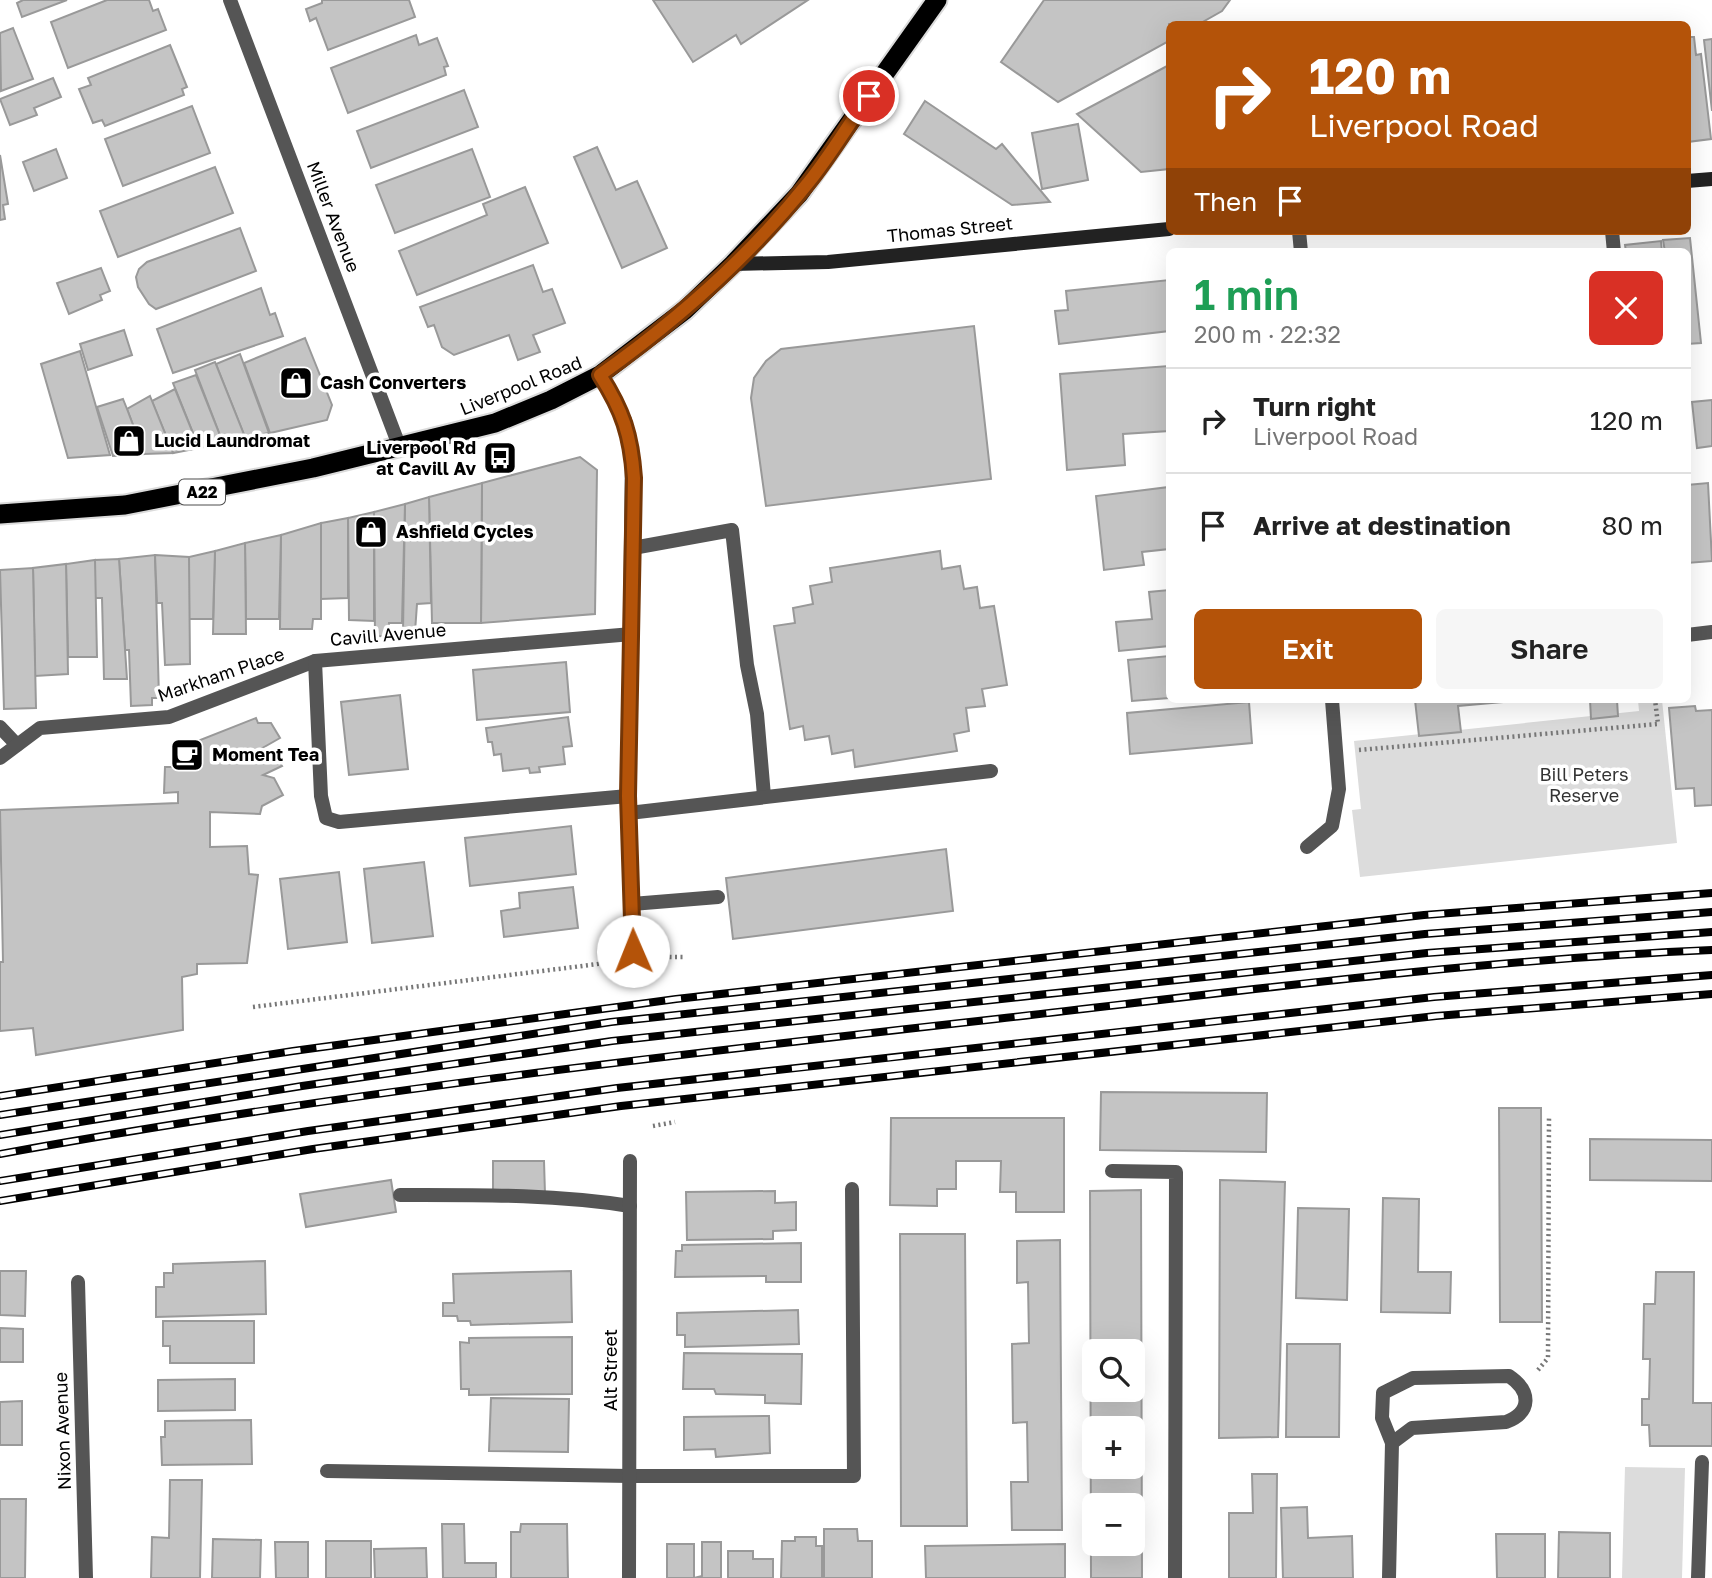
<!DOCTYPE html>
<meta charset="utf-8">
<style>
body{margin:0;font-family:"Golos Text",sans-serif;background:#f6f6f6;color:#222;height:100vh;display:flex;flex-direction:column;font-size:26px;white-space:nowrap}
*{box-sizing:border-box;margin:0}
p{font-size:23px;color:#767676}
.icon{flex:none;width:38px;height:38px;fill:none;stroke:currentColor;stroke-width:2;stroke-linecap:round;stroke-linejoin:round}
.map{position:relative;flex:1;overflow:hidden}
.drawer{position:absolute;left:1166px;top:248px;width:525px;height:455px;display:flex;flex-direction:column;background:#fff;border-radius:10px;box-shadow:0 7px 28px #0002}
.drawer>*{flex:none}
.banner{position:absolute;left:1166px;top:21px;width:525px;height:214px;border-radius:10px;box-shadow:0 7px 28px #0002;background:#b45309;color:#fff;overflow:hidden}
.fabs{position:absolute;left:1082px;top:1339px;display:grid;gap:14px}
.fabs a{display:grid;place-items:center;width:63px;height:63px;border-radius:10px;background:#fff;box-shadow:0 7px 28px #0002;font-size:35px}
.pin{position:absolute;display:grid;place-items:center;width:60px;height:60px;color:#fff;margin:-30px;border:4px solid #fff;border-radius:50%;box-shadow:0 2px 7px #0007}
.me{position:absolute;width:77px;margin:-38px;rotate:359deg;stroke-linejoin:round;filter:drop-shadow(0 0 5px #0008)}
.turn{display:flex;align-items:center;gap:24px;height:147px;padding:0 28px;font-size:32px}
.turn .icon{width:91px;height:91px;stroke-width:2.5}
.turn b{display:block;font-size:49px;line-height:60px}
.then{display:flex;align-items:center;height:66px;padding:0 28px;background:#0003;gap:14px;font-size:26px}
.round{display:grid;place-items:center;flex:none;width:74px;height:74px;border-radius:10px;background:#f6f6f6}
.overview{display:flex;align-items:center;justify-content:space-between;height:119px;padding:0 28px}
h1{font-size:42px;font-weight:600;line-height:52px;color:#1e9e55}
.primary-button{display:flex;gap:14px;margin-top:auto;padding:14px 28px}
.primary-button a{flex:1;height:80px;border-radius:10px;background:#b45309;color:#fff;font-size:28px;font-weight:600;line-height:80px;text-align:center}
.primary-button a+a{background:#f6f6f6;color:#222}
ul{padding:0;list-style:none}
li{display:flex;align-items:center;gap:21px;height:105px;padding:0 28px;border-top:2px solid #e0e0e0}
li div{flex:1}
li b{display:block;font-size:26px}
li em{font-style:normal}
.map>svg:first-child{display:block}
.green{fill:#dcdcdc}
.building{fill:#c4c4c4;stroke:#999;stroke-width:2;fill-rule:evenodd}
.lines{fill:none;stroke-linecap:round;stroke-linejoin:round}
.trunk-casing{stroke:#dbdbdb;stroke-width:23}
.path{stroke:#777;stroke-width:4.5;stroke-dasharray:2 3.5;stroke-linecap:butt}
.service{stroke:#555;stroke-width:14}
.pedestrian{stroke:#555;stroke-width:14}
.minor{stroke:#555;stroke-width:14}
.secondary{stroke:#222;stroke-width:14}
.trunk{stroke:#000;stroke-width:19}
.rail-casing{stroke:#000;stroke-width:8}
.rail{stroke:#fff;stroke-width:5;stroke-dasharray:16;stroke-linecap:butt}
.route-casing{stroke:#753606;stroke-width:18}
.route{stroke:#b45309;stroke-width:12}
.labels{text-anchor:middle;stroke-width:7;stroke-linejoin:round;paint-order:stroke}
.shield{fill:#fff;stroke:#4c4c4c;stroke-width:2}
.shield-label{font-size:16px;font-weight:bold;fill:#000}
.street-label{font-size:18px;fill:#000;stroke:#fff}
.poi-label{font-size:18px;font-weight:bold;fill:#000;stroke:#fff;text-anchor:start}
.park-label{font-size:18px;fill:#333;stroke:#fff}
</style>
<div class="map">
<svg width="1712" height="1578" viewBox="0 0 1712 1578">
<rect width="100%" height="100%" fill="#fff"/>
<g class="green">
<path d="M1638 700H1662L1677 843 1360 877 1352 810 1361 809 1354 741 1639 711Z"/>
<path d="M1625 1467 1685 1468 1682 1578H1622Z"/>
</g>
<g class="building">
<path d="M23 0H67L22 17 17 3Z"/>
<path d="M107 0H149L153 11 158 9 166 30 68 68 51 22Z"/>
<path d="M322 0H409L415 17 328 50 316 18 310 21 306 9 322 3Z"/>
<path d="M653 0H808L741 44 736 35 693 62Z"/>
<path d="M1044 0H1230L1222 11 1199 24H1169V41L1058 102 1001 62Z"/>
<path d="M13 28 33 79 1 91 0 33Z"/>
<path d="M416 35 419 45 437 38 448 66 444 67 446 75 348 113 331 68Z"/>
<path d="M1687 37H1694L1696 55 1701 54 1711 139 1687 142Z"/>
<path d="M1712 39V111L1704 40Z"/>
<path d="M170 45 187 87 182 89 184 95 105 126 102 120 93 123 79 89 91 85 88 78Z"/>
<path d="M1169 65V169L1141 172 1077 114Z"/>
<path d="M53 78 61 97 34 108 37 115 10 125 0 99Z"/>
<path d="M464 90 478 127 371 168 357 131Z"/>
<path d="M925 101 996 149 1002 144 1050 202 1012 205 904 134Z"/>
<path d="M192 106 210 153 123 186 105 139Z"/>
<path d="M1078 124 1088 180 1042 189 1032 133Z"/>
<path d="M597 147 616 190 637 181 667 248 622 268 574 157Z"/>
<path d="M56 149 67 178 34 191 23 162Z"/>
<path d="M472 149 490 197 395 233 376 185Z"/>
<path d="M0 155 8 204 3 205 5 219 0 220Z"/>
<path d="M215 167 233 213 118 257 100 211Z"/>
<path d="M525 187 548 243 417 295 399 251 487 215 483 204Z"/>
<path d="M240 228 256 271 156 309 149 304 138 287 136 277 139 269 147 262Z"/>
<path d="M1690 238 1701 343 1687 344V252H1665L1663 240Z"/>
<path d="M1661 241 1662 252H1626L1625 245Z"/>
<path d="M533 265 543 292 552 289 565 323 533 335 540 352 518 360 509 335 454 355 442 347 434 325 428 327 420 307Z"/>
<path d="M101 268 110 291 100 295 102 300 69 314 57 283Z"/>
<path d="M1169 280V331L1059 344 1055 311 1068 310 1066 291Z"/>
<path d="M261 288 270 315 275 313 283 336 173 373 157 329Z"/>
<path d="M974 326 991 479 766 506 751 398 754 378 766 361 781 349Z"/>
<path d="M124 330 132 355 88 370 80 344Z"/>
<path d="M305 338 332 405 327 420 270 433 244 363Z"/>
<path d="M80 351 110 455 68 458 41 364Z"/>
<path d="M240 354 269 433 245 437 216 364Z"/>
<path d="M215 362 245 437 223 443 195 370Z"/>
<path d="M1169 366V431L1123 434 1125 465 1067 470 1060 374Z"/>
<path d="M196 375 223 443 199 448 173 383Z"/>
<path d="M175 389 199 448 173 453 152 401Z"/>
<path d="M150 396 152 401 173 453 144 454 127 409Z"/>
<path d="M123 399 127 409 144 454 113 456 97 407Z"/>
<path d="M1712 400V446L1697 448 1692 402Z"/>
<path d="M580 457 597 470 595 614 481 623 482 483Z"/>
<path d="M482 483 481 623H432L429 497Z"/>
<path d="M1708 483 1712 561 1687 563V485Z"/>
<path d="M1169 487V549L1142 552 1144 565 1104 570 1096 496Z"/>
<path d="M429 497 431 603 417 604 415 632H403L405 504Z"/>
<path d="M405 504 402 623H389L388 635 375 637 374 512Z"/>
<path d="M374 512V621L349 620 348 518Z"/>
<path d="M348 518V598L321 599V523Z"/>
<path d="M321 523V619H313L312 629H280L281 535Z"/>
<path d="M281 535 279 619H246L245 543Z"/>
<path d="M245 543 246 634H213L215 551Z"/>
<path d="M215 551 213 619H189V557Z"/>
<path d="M940 551 942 569 960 566 964 589 977 587 980 608 994 606 1007 685 982 689 985 706 966 708 969 731 954 734 957 751 855 767 853 750 832 754 829 736 805 740 803 726 790 729 774 626 795 623 793 608 813 604 810 586 832 582 830 568Z"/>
<path d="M155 555 159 698H152V705L131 706 129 650H125L119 559Z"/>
<path d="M155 555 189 557 190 664 165 665 162 603H157Z"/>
<path d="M119 559 127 679H104L102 598H95V560Z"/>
<path d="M95 560 97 657H68L66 564Z"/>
<path d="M66 564 68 674 35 676 33 568Z"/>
<path d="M33 568 36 708 4 709 0 570Z"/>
<path d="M1169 590V646L1119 651 1116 622 1152 619 1149 592Z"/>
<path d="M1169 656V698L1132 701 1128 660Z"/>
<path d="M566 662 570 712 477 720 473 670Z"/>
<path d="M400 695 408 769 349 775 341 702Z"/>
<path d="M1415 700H1527L1458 706 1461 732 1419 736Z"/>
<path d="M1590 700H1617L1618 716 1591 719Z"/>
<path d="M1249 702 1252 743 1130 754 1127 713Z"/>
<path d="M1695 706 1696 711 1712 710V805L1695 806 1694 788 1676 789 1669 708Z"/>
<path d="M568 717 572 746 563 747 565 764 539 767 540 772 530 773 529 768 503 771 501 754 494 755 492 742H488L486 728Z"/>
<path d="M256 718 258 723H271L280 738 259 750H272L282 766 263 775 274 778 283 795 262 806 260 814 210 812V847L247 846 249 874 258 875 247 963 197 964V974L182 977 183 1030 36 1055 33 1028 0 1031V962H3L0 810 178 803V792L164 793 165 767H175V750Z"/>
<path d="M571 826 576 874 470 886 465 838Z"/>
<path d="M946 849 953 911 733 939 726 878Z"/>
<path d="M424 862 433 936 372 943 364 869Z"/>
<path d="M339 872 347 942 288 949 280 879Z"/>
<path d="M573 887 578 928 504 937 501 911 520 908 519 893Z"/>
<path d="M1101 1092 1267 1093 1266 1152 1100 1150Z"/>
<path d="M1499 1108H1541L1542 1322H1500Z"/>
<path d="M891 1118H1064V1212H1016V1192H1000L1001 1161H956V1189H937V1206L890 1205Z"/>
<path d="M1590 1139 1712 1140V1181L1590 1180Z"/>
<path d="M493 1161H544L545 1194H493Z"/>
<path d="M391 1180 396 1212 306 1227 300 1194Z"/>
<path d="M1220 1180 1285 1182 1278 1437 1219 1438Z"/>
<path d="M1141 1190 1142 1578H1091L1090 1191ZM1094 1351H1132V1390H1094ZM1094 1428H1132V1466H1094ZM1094 1505H1132V1544H1094Z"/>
<path d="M775 1191V1203L796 1202V1230L773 1231V1239L687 1240 686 1192Z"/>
<path d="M1383 1198 1419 1199 1418 1272H1451L1450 1313 1381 1312Z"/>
<path d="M1298 1208 1349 1209 1347 1300 1296 1298Z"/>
<path d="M900 1234H965L967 1526H901Z"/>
<path d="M1060 1240 1062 1530H1012L1011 1482H1028L1027 1422 1013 1423 1012 1344 1029 1343 1028 1282 1017 1283V1241Z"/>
<path d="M801 1243V1282H766V1276L675 1277 676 1251H682V1245Z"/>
<path d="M265 1261 266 1314 156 1317V1287H164V1273H173V1264Z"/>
<path d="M0 1271H26L25 1316 0 1315Z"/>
<path d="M571 1271 572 1322 471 1325 470 1321H458L457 1316H443V1303H454L453 1274Z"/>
<path d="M1656 1272H1694L1693 1403H1712V1446H1650L1649 1425H1642V1399H1649L1650 1359H1643L1644 1304H1655Z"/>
<path d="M798 1310 799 1344 685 1347V1335H677V1313Z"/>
<path d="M163 1321H254V1363H170V1346H163Z"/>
<path d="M0 1328 23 1329V1362H0Z"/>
<path d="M572 1337V1394L469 1395V1389H461L460 1342 469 1343V1338Z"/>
<path d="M1287 1344H1340L1339 1437H1286Z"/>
<path d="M684 1353 802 1354 801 1404 765 1403V1395L716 1394 714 1389H683Z"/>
<path d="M235 1379V1410L158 1411V1380Z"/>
<path d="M491 1398 569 1399 568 1452 489 1451Z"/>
<path d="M22 1401V1445H0V1402Z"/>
<path d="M769 1416 770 1453 716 1457 715 1449 684 1450V1417Z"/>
<path d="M251 1420 252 1464 162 1465 161 1437H165V1421Z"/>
<path d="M1252 1474H1277L1276 1578H1229V1513H1253Z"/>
<path d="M170 1480H202L200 1578H151L152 1537 169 1538Z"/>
<path d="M0 1499H26L25 1578H0Z"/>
<path d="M1307 1507 1308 1538 1352 1536 1353 1578H1283L1281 1508Z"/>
<path d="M442 1524H464L465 1563H496V1578H443Z"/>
<path d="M521 1524H567L568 1578H511V1532H520Z"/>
<path d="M824 1529H857L858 1541H872V1578H824Z"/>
<path d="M1559 1532 1610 1533V1578H1558Z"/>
<path d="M1496 1534H1545V1578H1497Z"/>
<path d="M795 1537H816V1546H822V1578H781L782 1541H795Z"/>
<path d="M213 1539 261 1540 260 1578H212Z"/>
<rect x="326" y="1541" width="45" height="37"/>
<path d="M275 1542H308V1578H276Z"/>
<path d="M702 1542H721V1578H694L702 1576Z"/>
<rect x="667" y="1544" width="27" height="34"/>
<path d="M1065 1544V1578H926L925 1546Z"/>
<path d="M426 1548 427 1578H375L374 1549Z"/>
<path d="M728 1551H753V1559H773V1578H728Z"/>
</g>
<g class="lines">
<defs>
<path id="trunk" d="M0 514 125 505 313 468 495 423 551 400 600 375 685 310 733 264 799 194 937 0"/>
</defs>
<use href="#trunk" class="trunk-casing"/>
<g class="path">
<path d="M1359 750 1658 724 1655 700"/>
<path d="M664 957H683"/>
<path d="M253 1007 614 962"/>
<path d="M653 1126 675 1122"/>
<path d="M1538 1370 1548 1358 1549 1117"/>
</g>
<g class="service">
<path d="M1612 231 1614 252"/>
<path d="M633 548 732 530 747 665 757 714 764 796"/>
<path d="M629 813 991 771"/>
<path d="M632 904 718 897"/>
<path d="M1112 1171 1176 1172 1175 1578"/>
<path d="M400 1195C477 1195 554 1194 630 1206"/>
<path d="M327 1471 630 1476H854L852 1189"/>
<path d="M1698 1578 1702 1462"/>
</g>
<path class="pedestrian" d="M0 727 17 745"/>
<g class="minor">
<path d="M230 0 400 448"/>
<path d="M1299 231 1301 252"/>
<path d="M600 375 625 420 632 451 628 796 633 951"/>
<path d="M1687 635 1712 632"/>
<path d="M0 758 40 728 169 717 315 661"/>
<path d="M628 796 339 822 326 818 321 796 315 661 632 634"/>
<path d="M1307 847 1332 826 1339 789 1332 700"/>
<path d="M78 1282 86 1578"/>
<path d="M629 1578 630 1161"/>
<path d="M1389 1578 1392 1443 1382 1418 1383 1393 1413 1378 1509 1376C1531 1391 1532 1412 1506 1422L1412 1428 1392 1443"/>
</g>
<g class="secondary">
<path d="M1687 181 1712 179"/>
<path d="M733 264 828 262 1169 229"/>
</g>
<use href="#trunk" class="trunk"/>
<defs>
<g id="rail">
<path d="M0 1096 293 1051 676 999 1424 915 1712 893"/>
<path d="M0 1115 611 1022 1425 934 1712 912"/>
<path d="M0 1135 302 1086 612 1041 1427 953 1712 932"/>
<path d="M0 1154C330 1094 663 1056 996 1019 1234 992 1473 960 1712 950"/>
<path d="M0 1181 308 1131 617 1088 1434 997 1712 975"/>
<path d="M0 1201 313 1149 621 1106 1436 1016 1712 994"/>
</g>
</defs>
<use href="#rail" class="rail-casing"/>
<use href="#rail" class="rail"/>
</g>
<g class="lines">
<defs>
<path id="route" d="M633 951 628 796 634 478C631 435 623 411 600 375 676 321 749 257 808 183 830 156 848 125 869 96"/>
</defs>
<use href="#route" class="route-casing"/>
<use href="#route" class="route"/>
</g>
<defs>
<symbol id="shop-square" viewBox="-11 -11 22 22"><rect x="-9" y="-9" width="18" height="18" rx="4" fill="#000" stroke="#fff"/><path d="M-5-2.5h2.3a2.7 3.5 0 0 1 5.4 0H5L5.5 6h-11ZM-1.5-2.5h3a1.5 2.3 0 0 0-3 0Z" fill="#fff"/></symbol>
<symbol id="bus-square" viewBox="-11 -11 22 22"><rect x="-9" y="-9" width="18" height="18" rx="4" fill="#000" stroke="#fff"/><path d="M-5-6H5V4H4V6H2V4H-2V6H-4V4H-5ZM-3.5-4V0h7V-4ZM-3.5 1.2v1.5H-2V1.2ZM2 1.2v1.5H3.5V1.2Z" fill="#fff"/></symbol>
<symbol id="cafe-square" viewBox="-11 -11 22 22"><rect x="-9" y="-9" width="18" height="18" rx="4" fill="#000" stroke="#fff"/><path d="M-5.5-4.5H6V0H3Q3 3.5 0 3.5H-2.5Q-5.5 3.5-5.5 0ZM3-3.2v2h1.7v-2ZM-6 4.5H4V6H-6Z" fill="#fff"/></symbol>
</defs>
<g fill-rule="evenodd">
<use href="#shop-square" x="277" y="364" width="38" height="38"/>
<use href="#shop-square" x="110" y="422" width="38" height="38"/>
<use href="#bus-square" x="481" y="439" width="38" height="38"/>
<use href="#shop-square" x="352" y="513" width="38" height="38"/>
<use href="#cafe-square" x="168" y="736" width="38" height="38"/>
</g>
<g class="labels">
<rect class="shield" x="179" y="479.5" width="46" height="25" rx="5"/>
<g class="shield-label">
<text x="202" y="498">A22</text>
</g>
<g class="street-label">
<text transform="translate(333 217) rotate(69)" y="6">Miller Avenue</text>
<text transform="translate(950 230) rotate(-6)" y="6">Thomas Street</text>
<text transform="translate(521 386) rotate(-22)" y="6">Liverpool Road</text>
<text transform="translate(388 635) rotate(-5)" y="6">Cavill Avenue</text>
<text transform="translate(221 675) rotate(-19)" y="6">Markham Place</text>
<text transform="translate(611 1370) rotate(-90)" y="6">Alt Street</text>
<text transform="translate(63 1431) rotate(-92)" y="6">Nixon Avenue</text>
</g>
<g class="poi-label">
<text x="320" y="389">Cash Converters</text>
<text x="154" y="447">Lucid Laundromat</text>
<text x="476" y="454" text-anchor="end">Liverpool Rd<tspan x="476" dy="21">at Cavill Av</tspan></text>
<text x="396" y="538">Ashfield Cycles</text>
<text x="212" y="761">Moment Tea</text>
</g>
<g class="park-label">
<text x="1584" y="781">Bill Peters<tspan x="1584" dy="21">Reserve</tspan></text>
</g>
</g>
</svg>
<div class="fabs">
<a><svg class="icon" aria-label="search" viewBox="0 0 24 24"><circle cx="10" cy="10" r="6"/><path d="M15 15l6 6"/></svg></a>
<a>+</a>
<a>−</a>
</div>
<div class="pin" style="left:869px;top:96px;background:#d93025"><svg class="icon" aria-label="arrive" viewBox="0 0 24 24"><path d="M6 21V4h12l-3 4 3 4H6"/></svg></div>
<svg class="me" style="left:633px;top:951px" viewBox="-20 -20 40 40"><circle r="19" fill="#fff"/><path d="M0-13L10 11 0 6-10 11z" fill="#b45309"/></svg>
<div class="banner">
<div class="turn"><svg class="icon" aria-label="right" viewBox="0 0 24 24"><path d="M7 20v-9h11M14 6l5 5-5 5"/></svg><div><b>120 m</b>Liverpool Road</div></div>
<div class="then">Then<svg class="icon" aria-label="arrive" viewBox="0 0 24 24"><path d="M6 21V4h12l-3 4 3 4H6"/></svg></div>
</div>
<section class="drawer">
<div class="overview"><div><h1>1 min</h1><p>200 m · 22:32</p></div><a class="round" style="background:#d93025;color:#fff"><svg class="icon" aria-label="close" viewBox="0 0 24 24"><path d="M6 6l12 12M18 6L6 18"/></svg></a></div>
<ul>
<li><svg class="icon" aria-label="right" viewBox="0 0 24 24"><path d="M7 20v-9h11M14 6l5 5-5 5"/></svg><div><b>Turn right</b><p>Liverpool Road</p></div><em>120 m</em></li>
<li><svg class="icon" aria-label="arrive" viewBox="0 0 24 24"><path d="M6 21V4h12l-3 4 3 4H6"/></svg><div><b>Arrive at destination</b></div><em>80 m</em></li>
</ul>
<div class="primary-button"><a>Exit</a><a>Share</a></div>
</section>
</div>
